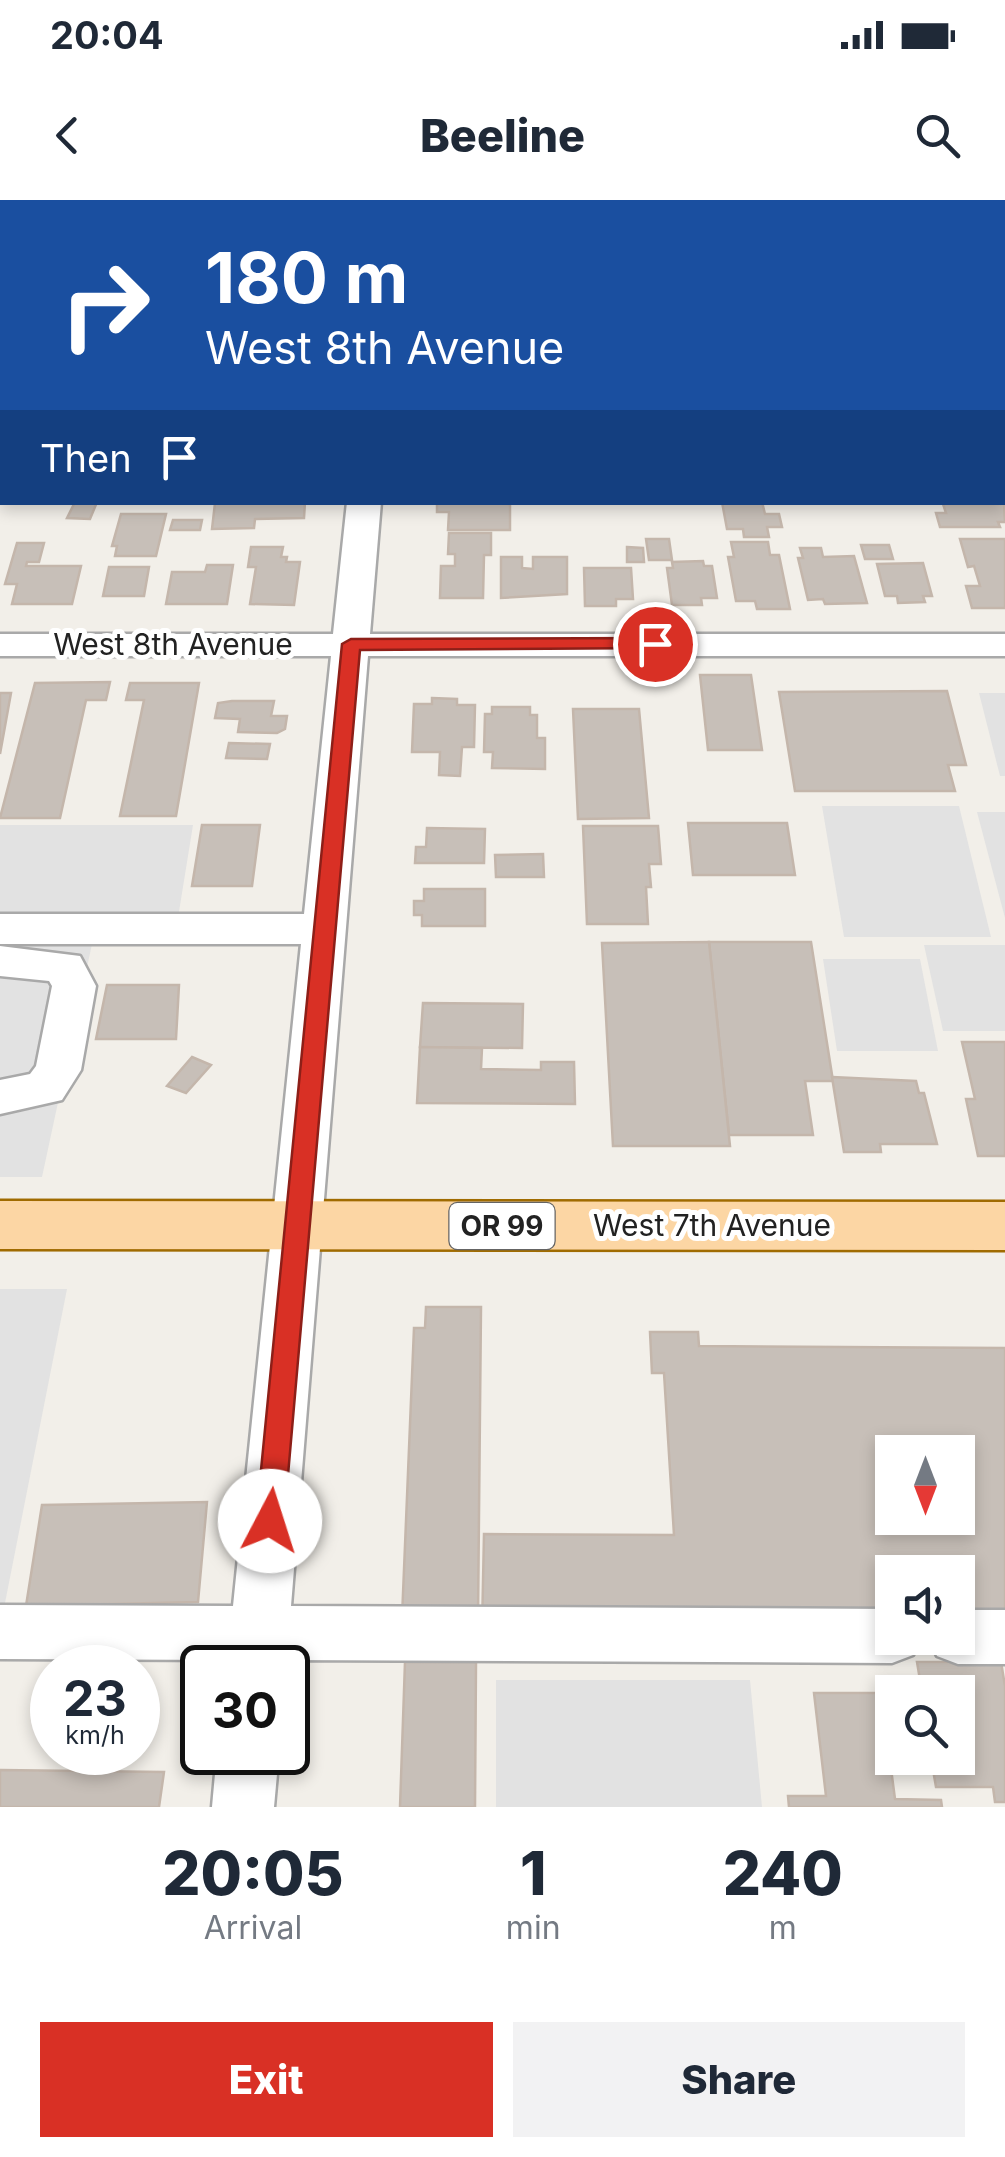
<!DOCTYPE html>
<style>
body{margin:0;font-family:Inter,sans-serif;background:#f2f2f3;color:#1f2937;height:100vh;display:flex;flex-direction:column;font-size:38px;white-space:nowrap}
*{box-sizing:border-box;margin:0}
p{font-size:32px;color:#747a83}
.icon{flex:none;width:55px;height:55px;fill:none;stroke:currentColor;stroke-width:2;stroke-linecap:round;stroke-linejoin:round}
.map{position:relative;height:1607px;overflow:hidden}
.details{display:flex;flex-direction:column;background:#fff;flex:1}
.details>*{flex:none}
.hud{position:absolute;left:0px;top:0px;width:1005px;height:305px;box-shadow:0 5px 15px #0003;background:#1a4fa0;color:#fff;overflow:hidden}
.needle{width:65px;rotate:180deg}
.buttons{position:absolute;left:875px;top:1235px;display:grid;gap:20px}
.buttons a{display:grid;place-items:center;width:100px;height:100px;border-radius:0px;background:#fff;box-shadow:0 5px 15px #0003;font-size:50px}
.speed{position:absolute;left:30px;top:1445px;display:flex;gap:20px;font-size:50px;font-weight:700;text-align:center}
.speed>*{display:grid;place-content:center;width:130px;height:130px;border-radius:50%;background:#fff;box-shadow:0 5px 15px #0003;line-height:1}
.speed small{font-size:25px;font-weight:400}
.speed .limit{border:5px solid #111;border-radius:15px;background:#fff;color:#111}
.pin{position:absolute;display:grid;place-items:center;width:85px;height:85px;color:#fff;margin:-42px;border:5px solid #fff;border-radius:50%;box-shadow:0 2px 10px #0007}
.me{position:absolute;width:110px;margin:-55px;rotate:5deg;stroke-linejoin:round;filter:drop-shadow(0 0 8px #0008)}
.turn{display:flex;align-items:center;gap:35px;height:210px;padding:0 40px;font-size:45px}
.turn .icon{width:130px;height:130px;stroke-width:2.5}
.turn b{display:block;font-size:70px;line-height:85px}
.then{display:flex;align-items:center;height:95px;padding:0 40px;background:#0003;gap:20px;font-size:38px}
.eta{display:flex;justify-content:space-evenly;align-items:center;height:170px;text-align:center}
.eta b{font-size:60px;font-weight:800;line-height:70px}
.primary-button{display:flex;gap:20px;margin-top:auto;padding:20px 40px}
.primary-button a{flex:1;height:115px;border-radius:0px;background:#d93025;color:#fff;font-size:40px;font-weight:800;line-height:115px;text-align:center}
.primary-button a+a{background:#f2f2f3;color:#1f2937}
.status{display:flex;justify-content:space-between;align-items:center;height:70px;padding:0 50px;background:#fff;direction:ltr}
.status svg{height:28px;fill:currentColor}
header{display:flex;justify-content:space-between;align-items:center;height:130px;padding:0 40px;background:#fff;font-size:45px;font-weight:800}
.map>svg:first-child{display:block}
.residential{fill:#e0dfdf}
.parking{fill:#e2e2e2}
.building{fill:#c7bfb8;stroke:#c4b6ab;stroke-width:2.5;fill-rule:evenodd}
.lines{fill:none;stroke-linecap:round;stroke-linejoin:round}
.minor-casing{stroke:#a9a9a9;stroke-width:5}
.major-casing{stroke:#a06b00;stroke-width:5}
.minor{fill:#fff;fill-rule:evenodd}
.major{fill:#fcd6a4;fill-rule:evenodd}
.route{fill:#d93025;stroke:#8d1f18;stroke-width:2.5}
.labels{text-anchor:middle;stroke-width:10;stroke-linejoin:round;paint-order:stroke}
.shield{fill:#fff;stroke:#646464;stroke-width:2.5}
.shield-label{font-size:28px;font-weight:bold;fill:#222}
.street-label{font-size:30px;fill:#222;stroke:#fff}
</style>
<div class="status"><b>20:04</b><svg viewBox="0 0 49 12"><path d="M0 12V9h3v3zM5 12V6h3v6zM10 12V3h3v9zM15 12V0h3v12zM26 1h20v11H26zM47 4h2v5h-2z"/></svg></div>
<header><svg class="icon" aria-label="back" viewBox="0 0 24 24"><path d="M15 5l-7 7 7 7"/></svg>Beeline<svg class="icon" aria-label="search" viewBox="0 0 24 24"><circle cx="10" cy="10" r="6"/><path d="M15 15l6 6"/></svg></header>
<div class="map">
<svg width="1005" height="1607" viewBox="0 0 1005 1607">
<rect width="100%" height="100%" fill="#f2efe9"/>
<path class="residential" d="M0 0H359L2 2 0 144Z"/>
<g class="parking">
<path d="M979 493H1005V576H1000Z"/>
<path d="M822 606H959L991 737H844Z"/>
<path d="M977 612H1005V718Z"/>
<path d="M0 625H193L177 724H0Z"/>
<path d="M0 744H92L42 977H0Z"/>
<path d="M924 745H1005V831H943Z"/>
<path d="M823 759H920L938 851H837Z"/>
<path d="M0 1089H67L3 1413H0Z"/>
<path d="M496 1480H750L762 1607H496Z"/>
</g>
<g class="building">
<path d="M75 302H97L90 319 67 318Z"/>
<path d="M305 302 304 318 255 319 254 328 212 329 215 303Z"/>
<path d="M437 302 510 304V330H448L449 312H437Z"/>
<path d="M722 302H762L765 314H779L782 327H767L769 337H744L743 329H727Z"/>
<path d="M943 304H1004L1005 322H998L1000 327H940L936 313H946Z"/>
<path d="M121 314H166L156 356H115L117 346H112Z"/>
<path d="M173 320H202L200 330H170Z"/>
<path d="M449 333H491V355H484L483 398H440L441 366H455V354H448Z"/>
<path d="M646 339H669L672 360H649Z"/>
<path d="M960 339H1005V408H972L966 386H980L974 366 968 367Z"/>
<path d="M731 342H768L770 355H779L790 409H757L755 401H736L728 357H734Z"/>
<path d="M17 343H44L39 362H27L26 366H81L72 404H12L17 384H5Z"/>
<path d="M861 345H889L893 359H865Z"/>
<path d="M251 347H283L281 357H287L286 362H300L294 405 250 404 256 367H248Z"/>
<path d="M627 347 643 348 644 362H627Z"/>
<path d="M800 348H821L823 357 854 356 867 403 825 404 823 399 808 400 798 358H803Z"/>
<path d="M501 357H522V368L533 369V357H567V394L501 398Z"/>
<path d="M703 361 704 366H712L717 398H701L702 405H672L667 368H673L672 362Z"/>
<path d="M923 363 932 396H923L925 402 898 403 897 396H885L877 364Z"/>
<path d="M207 365H233L227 404H166L172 372H205Z"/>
<path d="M109 367H149L144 396H103Z"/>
<path d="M584 368H631L633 399H616V406H585Z"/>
<path d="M700 475H751L762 550H708Z"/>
<path d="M110 482 106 500H86L60 618H0L35 483Z"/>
<path d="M130 483H199L176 616H120L144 500H126Z"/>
<path d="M947 491 966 565H948L955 591H795L779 492Z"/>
<path d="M0 493H11L0 554Z"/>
<path d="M432 498 457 499V505H475L474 547H462L460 576 439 575 440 552H412L414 504H432Z"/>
<path d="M232 501H274L271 516H287L285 529 277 533 238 532 240 519 215 518 218 503Z"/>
<path d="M492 507H530V515H537V538H545V569L492 568 493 552H484L485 514H492Z"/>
<path d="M573 509H639L649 618 578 619Z"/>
<path d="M229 543 270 544 267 559 226 558Z"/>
<path d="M688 623H787L795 675H693Z"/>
<path d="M202 625H260L252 686H192Z"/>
<path d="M583 626H658L661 664H649L651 687H646L648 724H587Z"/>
<path d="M427 628 485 629 484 663H415L416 647H426Z"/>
<path d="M543 654 544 677H496L495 655Z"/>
<path d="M424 689H485V726H422V715H414V701H424Z"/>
<path d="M709 742H811L833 881H805L813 935H729Z"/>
<path d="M709 742 730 946H613L602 743Z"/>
<path d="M107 785H179L176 839H96Z"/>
<path d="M423 803 523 804 522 848 420 847Z"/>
<path d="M962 842H1005V956H978L966 899H975Z"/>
<path d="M420 847 482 848 481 869 541 870V862H574L575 904 417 903Z"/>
<path d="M192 857 211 865 186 893 167 886Z"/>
<path d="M832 877 916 881 919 893H924L937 944H880L881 952H844Z"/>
<path d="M426 1107H481L478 1418H402L414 1128H425Z"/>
<path d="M650 1132H698L699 1146 1005 1148V1432H958V1372H892V1432L482 1431 484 1334 674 1335 664 1173H652ZM892 1252H958V1318H892Z"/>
<path d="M207 1302 198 1402 26 1406 42 1305Z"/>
<path d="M405 1462H476L475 1607H400Z"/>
<path d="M917 1462H1001L1005 1486V1602H995L993 1587H936L931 1558H958V1492H922Z"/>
<path d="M814 1493H881L895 1599 941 1600 942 1607H789L788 1596H826Z"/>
<path d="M0 1570 164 1572 159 1607H0Z"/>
</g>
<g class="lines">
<defs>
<g id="minor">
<path d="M378 0H406V2H379Z"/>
<path d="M951 0H979L980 2H953Z"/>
<path d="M1002 92 1005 93V117L1002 116Z"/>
<rect x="0" y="152" width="2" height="18"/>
<rect x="1002" y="156" width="3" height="18"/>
<path d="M347 302H381L370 434H1005V456H368L291 1406 892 1409V1438H921L913 1455 892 1463 286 1460V1468H226L227 1460 0 1459V1405L233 1406 301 744H0V714H304L331 456H0V434H333Z"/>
<path d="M0 746 80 756 96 786 81 870 62 900 0 914V880L30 874 36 866 52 786 49 781 0 776Z"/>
<path d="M958 1410H1005V1464H958L937 1456 929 1438H958Z"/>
<path d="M217 1552H279L274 1607H212Z"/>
</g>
<path id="major" d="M0 1001 1005 1002V1050L0 1049Z"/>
</defs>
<use href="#minor" class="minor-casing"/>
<use href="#major" class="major-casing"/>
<use href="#minor" class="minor"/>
<use href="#major" class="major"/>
</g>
<path class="route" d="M655 438 662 440V448L360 450 284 1321 280 1330 270 1334 260 1330 256 1321 342 444 351 439Z"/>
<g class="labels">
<rect class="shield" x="449.5" y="1003" width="105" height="46" rx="8"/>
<g class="shield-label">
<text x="502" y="1036">OR 99</text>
</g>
<g class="street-label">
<text x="173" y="455">West 8th Avenue</text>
<text x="712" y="1036">West 7th Avenue</text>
</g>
</g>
</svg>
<div class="buttons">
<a><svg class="needle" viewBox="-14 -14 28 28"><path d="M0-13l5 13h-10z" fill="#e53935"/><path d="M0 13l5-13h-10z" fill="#747a83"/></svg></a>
<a><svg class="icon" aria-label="sound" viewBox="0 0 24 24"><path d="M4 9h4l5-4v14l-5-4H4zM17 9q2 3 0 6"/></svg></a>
<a><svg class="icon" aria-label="search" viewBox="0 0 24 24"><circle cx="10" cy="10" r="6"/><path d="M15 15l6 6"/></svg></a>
</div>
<div class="speed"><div>23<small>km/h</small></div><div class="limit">30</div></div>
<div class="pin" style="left:655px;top:444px;background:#d93025"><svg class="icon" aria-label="arrive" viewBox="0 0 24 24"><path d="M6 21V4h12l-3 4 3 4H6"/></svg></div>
<svg class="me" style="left:270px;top:1321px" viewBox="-20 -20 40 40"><circle r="19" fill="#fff"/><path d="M0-13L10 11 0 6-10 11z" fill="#d93025"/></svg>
<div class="hud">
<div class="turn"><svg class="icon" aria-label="right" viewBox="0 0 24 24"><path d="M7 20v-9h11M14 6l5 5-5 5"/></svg><div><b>180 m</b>West 8th Avenue</div></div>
<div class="then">Then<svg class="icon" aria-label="arrive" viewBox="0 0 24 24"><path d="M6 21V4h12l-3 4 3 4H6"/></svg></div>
</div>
</div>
<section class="details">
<div class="eta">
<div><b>20:05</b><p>Arrival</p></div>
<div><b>1</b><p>min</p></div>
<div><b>240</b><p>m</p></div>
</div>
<div class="primary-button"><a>Exit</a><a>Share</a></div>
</section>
